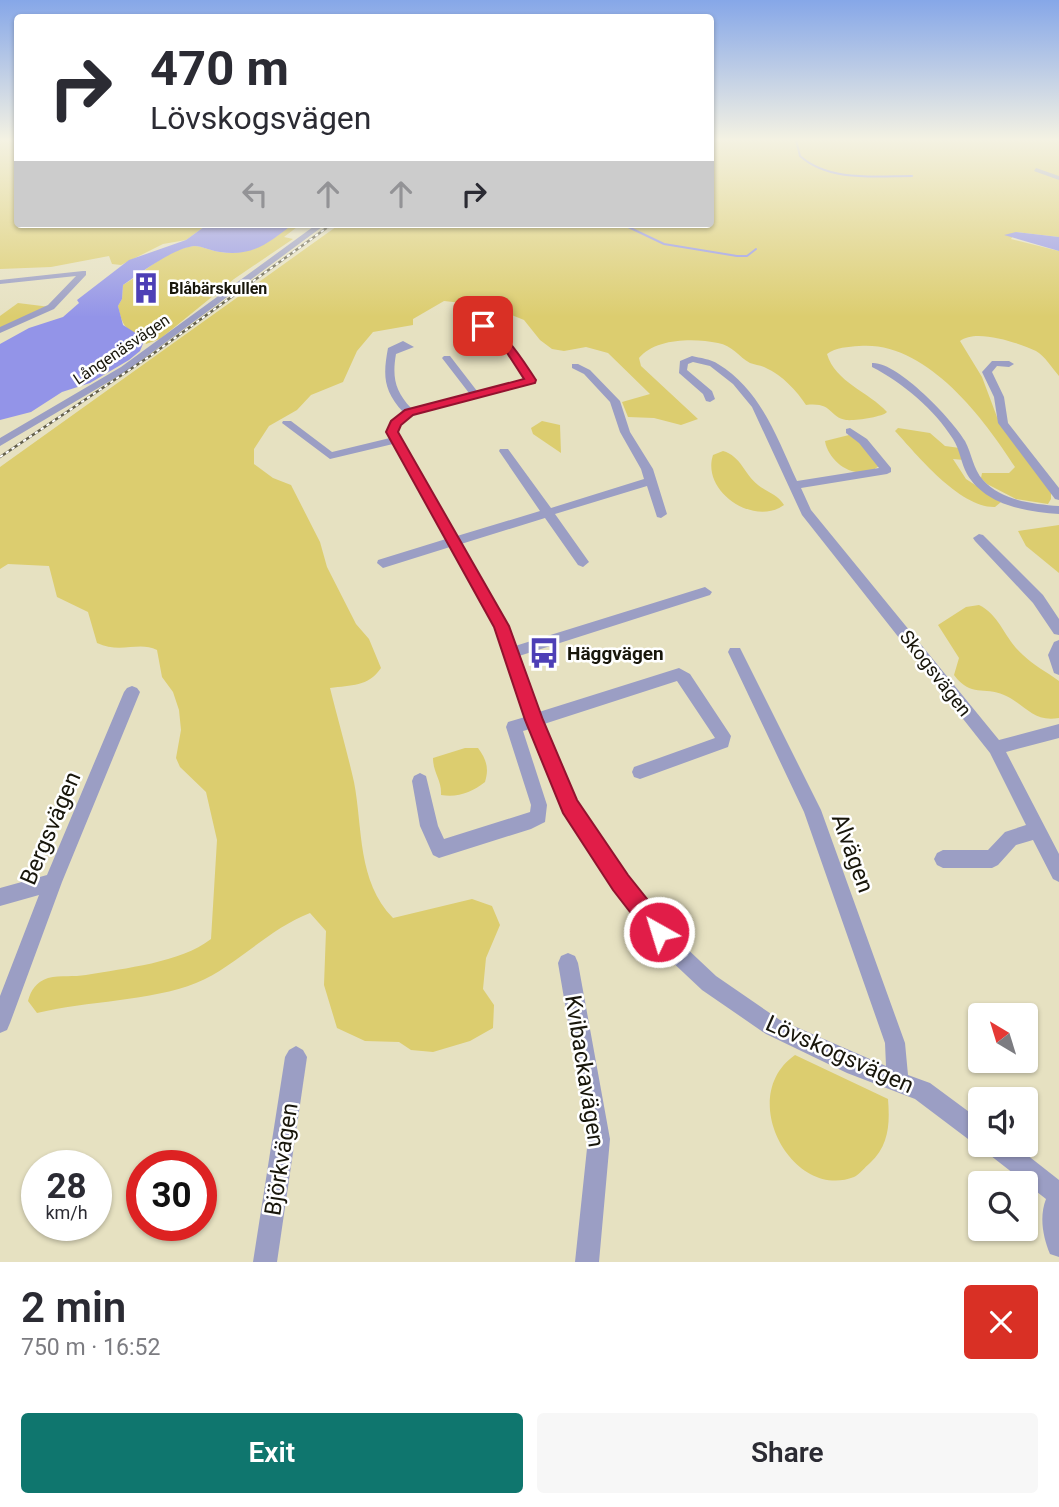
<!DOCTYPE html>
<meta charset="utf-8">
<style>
body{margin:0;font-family:Roboto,sans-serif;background:#f7f7f7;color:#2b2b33;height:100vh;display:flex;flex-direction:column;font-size:26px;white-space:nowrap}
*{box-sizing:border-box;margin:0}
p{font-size:23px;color:#7c7c81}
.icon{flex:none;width:38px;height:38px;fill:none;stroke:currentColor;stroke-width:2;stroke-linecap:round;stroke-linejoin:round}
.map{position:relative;height:1262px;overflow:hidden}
.panel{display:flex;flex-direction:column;background:#fff;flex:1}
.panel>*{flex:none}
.top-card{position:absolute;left:14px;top:14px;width:700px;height:214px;border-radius:7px;box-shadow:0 2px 5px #0004;background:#fff;color:#2b2b33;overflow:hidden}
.needle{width:46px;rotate:322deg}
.fabs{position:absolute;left:968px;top:1003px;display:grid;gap:14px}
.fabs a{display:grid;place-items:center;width:70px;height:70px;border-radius:7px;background:#fff;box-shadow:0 2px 5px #0004;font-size:35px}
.speed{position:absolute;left:21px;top:1150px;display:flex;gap:14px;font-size:35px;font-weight:700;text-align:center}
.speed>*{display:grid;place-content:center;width:91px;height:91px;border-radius:50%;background:#fff;box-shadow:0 2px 5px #0004;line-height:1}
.speed small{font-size:18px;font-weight:400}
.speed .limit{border:10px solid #d22;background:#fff;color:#111}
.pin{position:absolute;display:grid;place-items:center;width:60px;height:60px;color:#fff;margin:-30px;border-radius:14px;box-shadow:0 4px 10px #0006}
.me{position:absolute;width:77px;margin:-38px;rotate:321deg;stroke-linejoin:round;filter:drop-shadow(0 0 5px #0008)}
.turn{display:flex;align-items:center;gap:24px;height:147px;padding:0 21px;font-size:32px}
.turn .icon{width:91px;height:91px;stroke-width:2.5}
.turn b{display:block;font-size:49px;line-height:60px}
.lanes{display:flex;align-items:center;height:66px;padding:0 21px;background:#0003;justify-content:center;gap:35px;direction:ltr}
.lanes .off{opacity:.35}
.round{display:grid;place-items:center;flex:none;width:74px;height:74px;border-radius:7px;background:#f7f7f7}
.summary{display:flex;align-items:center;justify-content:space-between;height:119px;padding:0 21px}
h1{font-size:42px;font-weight:600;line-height:52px}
.action{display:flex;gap:14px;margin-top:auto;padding:14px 21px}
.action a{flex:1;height:80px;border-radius:7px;background:#0f766e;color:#fff;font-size:28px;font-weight:600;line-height:80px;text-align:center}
.action a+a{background:#f7f7f7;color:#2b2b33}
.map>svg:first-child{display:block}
.green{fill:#dccd6f}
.water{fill:#9394e8}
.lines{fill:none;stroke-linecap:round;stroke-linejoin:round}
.stream{stroke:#9394e8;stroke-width:2}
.minor{fill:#9b9ec4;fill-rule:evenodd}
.rail-casing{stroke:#625f4c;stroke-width:2.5}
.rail{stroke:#fff;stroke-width:2;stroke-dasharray:3.5;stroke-linecap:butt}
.route{fill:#e11d48;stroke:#92132f;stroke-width:2}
.labels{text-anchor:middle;stroke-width:5;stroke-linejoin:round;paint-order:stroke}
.far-poi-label{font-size:16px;font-weight:bold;fill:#18160b;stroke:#fff;text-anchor:start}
.far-street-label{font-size:16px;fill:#18160b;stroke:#fff}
.poi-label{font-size:19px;font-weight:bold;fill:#18160b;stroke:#fff;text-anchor:start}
.street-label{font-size:19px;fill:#18160b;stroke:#fff}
.near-street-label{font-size:23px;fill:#18160b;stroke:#fff}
</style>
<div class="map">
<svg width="1059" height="1262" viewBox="0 0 1059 1262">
<rect width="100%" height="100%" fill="#e6e1c1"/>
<g class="green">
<path d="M0 140H17L18 224H208L186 240 163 244 121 265 112 264 109 256 51 267 0 269Z"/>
<path d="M711 140H1059V237L1016 232 1011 239 1059 251V376C1052 368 1045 356 1036 351 1019 343 976 328 960 341L982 377 997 417 1051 492V499L1048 504 1016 499 987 484 981 478 982 473H1009L1015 467C983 417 925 340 859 346 848 347 836 347 827 354 835 382 869 392 887 412 883 417 854 421 846 420 828 417 834 402 806 405 797 391 782 375 766 368 761 365 755 365 750 363 739 357 732 345 718 343 695 338 655 338 639 358L641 366 698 419 681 425 654 418 628 417 622 402 650 394 608 353 586 347 564 351 552 349 540 340 524 320 490 306 444 301 413 319V325L373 332 357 351 343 382 311 395 297 410 269 426 254 449V464L273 478 291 485 320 542 327 567 356 624 369 639 381 668C368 687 351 685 330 688 338 720 347 751 354 782 363 829 357 881 393 918L472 899 492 906 500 925 486 958 483 989 494 1005 493 1028 470 1041 433 1052 411 1050 399 1042 365 1041 337 1028 324 985 326 931 310 913C268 929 237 966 196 983 152 1001 86 1001 37 1013L28 1001C31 990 36 982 48 978 61 975 74 977 86 975 125 968 180 963 211 939L217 840 206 792 180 767 176 758 181 730 179 710 173 692 162 677 157 650C139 641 120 654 97 643L88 612 57 597 49 566 8 564 0 569V467L340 224H710Z"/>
<path d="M293 224H301L284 237 293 239 234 279 160 339 146 344 142 335C124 331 122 323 118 306L122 299 123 285C145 272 167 249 194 246 202 246 212 251 220 252 252 257 270 241 293 224Z"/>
<path d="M18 303 50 307 0 328V316Z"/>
<path d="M542 421 560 425 561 453 533 434 531 428Z"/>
<path d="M898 428 930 433 945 446 960 448 964 460 953 459 966 479 1001 502 995 507C960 508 917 455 895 431Z"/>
<path d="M849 435 858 440 879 466C858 483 829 464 825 441Z"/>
<path d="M723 451C741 456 744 474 758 485 767 492 778 495 784 505 754 527 701 491 713 455Z"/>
<path d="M1059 525V573L1026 546 1018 531Z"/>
<path d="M979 605C1000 615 1005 640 1023 655 1033 665 1047 672 1059 681V718C1033 723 1025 704 1004 695 984 686 971 698 954 675L959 658 938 625 966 607Z"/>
<path d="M465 748H478C487 760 489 769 485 782 472 792 458 798 441 795 442 780 433 773 433 758Z"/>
<path d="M795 1055 888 1099C890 1124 889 1145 870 1163 865 1167 859 1175 854 1177 793 1201 735 1097 795 1055Z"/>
</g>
<g class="water">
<path d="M208 224H293C270 242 253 257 220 252 212 251 202 246 194 246 174 248 140 273 123 285L122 299 118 306 123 325 145 339 140 351 129 360 90 383 62 392 31 412 0 420V344L29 328 63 317 79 303 77 300 129 260 186 240Z"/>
<path d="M1016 232 1059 237V251L1004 235Z"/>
</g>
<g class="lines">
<g class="stream">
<path d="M796 140 800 156C829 182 876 176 912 176"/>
<path d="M622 224 664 244 737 256H747L756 249"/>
</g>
<g class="minor">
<path d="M1036 168 1059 176V180L1034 171Z"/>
<path d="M317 224H326L127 371 0 446V438L121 367Z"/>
<path d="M83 271H86V275L54 309 0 333V327L48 305 76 276 0 284V280Z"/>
<path d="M474 318 505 337 536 380 413 414 400 424 397 432 457 536 540 511 499 451 500 449H508L551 508 644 479 641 469 620 432 610 402 584 374 572 368V364H578L590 370 620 401 630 432 653 469 667 514 661 518 657 517 647 486 555 514 589 562 583 567 578 565 545 518 461 544 508 626 515 646 705 587 712 592 710 595 519 656 539 712 679 668 690 674 731 736 728 747 640 779 634 777 632 772 634 767 715 738 677 681 544 724 576 801 627 876 682 944 716 976 780 1020 886 1066 885 1043 804 812 728 652 730 648H740L821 810 905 1043 908 1075 930 1083 980 1120V1144H982L980 1145 972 1142 915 1099 847 1073 766 1034 702 990 668 958 615 888 564 812 530 729 523 731 547 805 545 822 531 829 439 858 433 855 420 826 412 781 414 776 420 773 426 776 438 826 444 839 530 812 531 805 506 727 508 722 525 717 494 626 450 547 383 568 377 563 378 560 446 539 393 444 330 459 282 423 283 421H291L332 452 390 438 387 432 391 421 403 412C383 390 383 375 388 348L403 341 414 347 396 354C392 377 395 391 411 408L469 393 442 358 444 356H450L477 391 525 379 499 341 471 323V319Z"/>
<path d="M692 356C700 358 711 359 718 364 761 390 777 438 797 481L879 468 859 443 846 433V429L850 428 867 439 891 468V472L887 474 801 488 811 510 999 740 1059 724V738L1006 752 1059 854V882L1053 879 1033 840 1016 845 998 865 992 868H943L937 865 934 859 937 853 943 850H988L1005 832 1026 825 990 753 802 515 752 407 733 384 710 366 693 362 688 364 687 370 712 391 715 399 710 402 706 401 703 394 679 373 680 361Z"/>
<path d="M992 361H1009L1014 364 1009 367 997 366 992 372 1004 397 1008 423 1059 488V500L1055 499 998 423 994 397 982 372Z"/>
<path d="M872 363C897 361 953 420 965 441 972 454 973 469 983 480 1002 501 1033 504 1059 506V514C1026 512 985 505 967 474 961 463 960 450 953 439 934 409 903 383 872 367Z"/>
<path d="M979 534 983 535 1043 595 1059 619V635L1054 634 1033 603 975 541 973 538Z"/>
<path d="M1059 640V675L1054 673 1048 655 1054 642Z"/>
<path d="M132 686 137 688 140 692 62 882 10 1023 7 1030 0 1033V996L39 895 0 906V888L47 875 124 692 127 688Z"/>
<path d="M568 953 575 956 578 963 610 1139 599 1262H575L588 1139 558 963 561 956Z"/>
<path d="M296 1046 303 1050 307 1057 277 1262H253L285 1057 289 1050Z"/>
<path d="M983 1144H1013L1059 1180V1257L1050 1254C1043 1237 1039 1217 1046 1199L986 1152Z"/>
</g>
<defs>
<path id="rail" d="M0 457 150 356 332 224"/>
</defs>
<use href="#rail" class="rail-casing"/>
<use href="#rail" class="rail"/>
</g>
<linearGradient id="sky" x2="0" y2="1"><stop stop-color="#86a7e8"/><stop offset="0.44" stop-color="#f4f2e3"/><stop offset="1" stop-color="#f4f2e3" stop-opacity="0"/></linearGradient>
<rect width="1059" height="317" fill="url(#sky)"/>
<path class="route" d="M479 324C502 323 525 364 536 380L535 383 413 415 401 425 398 432 509 626 543 720 577 800 628 875 667 924 670 932 667 939 659 942 651 939 613 890 563 813 525 720 494 627 386 432 391 421 405 410 524 379 502 345 479 328Z"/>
<defs>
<symbol id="building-bare" viewBox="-9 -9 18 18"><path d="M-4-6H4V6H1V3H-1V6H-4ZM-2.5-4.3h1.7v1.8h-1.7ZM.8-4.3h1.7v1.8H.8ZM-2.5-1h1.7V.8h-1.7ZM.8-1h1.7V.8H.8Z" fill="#4d3fb6" stroke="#fff" stroke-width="2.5" paint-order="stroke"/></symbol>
<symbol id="bus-bare" viewBox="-9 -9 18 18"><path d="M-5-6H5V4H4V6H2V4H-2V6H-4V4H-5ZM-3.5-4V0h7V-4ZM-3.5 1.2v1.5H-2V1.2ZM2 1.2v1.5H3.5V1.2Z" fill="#4d3fb6" stroke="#fff" stroke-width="2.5" paint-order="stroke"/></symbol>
</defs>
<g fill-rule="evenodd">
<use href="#building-bare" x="124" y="266" width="44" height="44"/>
<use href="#bus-bare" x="522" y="631" width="44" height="44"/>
</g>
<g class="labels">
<g class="far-poi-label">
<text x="169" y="294">Blåbärskullen</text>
</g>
<g class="far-street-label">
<text transform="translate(121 349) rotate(-34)" y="6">Långenäsvägen</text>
</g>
<g class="poi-label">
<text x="567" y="660">Häggvägen</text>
</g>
<g class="street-label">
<text transform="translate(936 673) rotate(52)" y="7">Skogsvägen</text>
</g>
<g class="near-street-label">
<text transform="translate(50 828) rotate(-67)" y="8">Bergsvägen</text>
<text transform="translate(853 853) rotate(70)" y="8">Alvägen</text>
<text transform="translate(840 1054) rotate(24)" y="8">Lövskogsvägen</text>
<text transform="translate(585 1071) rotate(81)" y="8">Kvibackavägen</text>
<text transform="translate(281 1159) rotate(-81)" y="8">Björkvägen</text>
</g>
</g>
</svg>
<div class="fabs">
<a><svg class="needle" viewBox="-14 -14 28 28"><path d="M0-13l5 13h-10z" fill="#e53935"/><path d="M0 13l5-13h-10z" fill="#7c7c81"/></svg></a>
<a><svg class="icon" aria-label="sound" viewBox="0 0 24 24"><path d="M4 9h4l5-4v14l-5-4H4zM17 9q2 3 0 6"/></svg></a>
<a><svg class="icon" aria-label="search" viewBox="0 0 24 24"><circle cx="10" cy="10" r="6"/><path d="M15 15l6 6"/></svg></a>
</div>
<div class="speed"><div>28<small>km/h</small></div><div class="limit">30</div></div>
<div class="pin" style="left:483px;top:326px;background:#d93025"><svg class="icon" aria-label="arrive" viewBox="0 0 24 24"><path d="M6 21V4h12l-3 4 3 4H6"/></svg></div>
<svg class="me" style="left:659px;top:932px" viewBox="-20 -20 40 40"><circle r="17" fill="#e11d48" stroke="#fff" stroke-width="3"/><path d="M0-11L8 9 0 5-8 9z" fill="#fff"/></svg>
<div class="top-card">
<div class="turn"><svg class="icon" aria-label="right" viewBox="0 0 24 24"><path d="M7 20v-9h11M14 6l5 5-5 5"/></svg><div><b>470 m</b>Lövskogsvägen</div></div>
<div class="lanes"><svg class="icon off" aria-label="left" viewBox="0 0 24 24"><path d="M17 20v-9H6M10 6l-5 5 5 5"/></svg><svg class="icon off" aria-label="ahead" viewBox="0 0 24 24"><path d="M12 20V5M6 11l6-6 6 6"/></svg><svg class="icon off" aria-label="ahead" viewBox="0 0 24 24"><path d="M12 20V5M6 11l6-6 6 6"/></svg><svg class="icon" aria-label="right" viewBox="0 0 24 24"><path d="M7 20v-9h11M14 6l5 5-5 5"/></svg></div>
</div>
</div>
<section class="panel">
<div class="summary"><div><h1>2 min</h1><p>750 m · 16:52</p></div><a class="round" style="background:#d93025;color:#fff"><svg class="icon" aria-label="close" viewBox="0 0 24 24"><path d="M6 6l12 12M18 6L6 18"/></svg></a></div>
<div class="action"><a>Exit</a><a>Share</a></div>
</section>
